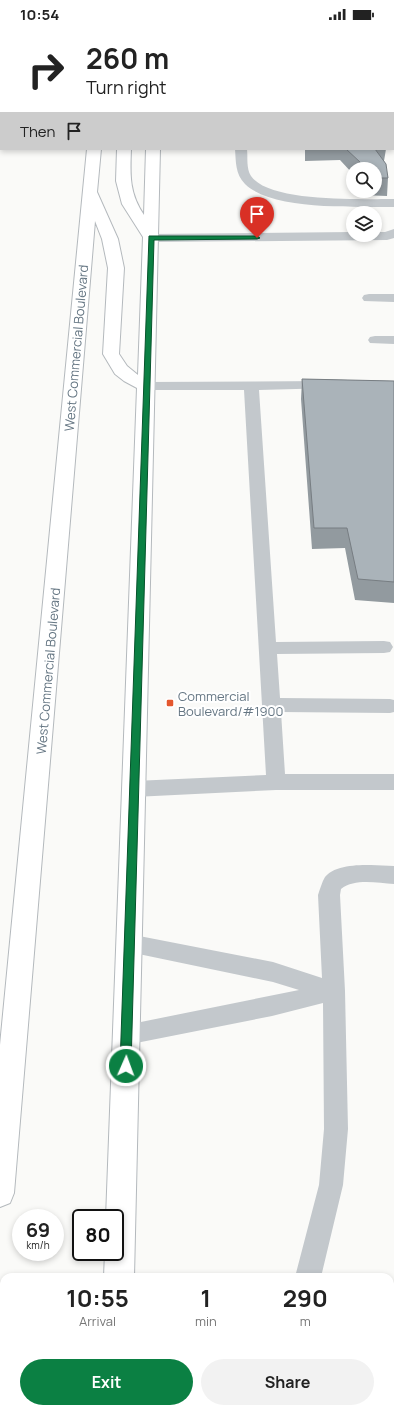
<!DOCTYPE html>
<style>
body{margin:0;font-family:Manrope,sans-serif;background:#f2f2f2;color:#222;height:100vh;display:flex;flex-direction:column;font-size:15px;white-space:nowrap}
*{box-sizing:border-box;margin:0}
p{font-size:13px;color:#767676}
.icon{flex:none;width:22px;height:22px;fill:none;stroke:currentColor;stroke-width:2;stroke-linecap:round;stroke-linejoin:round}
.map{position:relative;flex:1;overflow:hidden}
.panel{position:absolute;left:0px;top:1245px;width:394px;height:140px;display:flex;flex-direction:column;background:#fff;border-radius:12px 12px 0 0;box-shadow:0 2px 6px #0003}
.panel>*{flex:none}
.top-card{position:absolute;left:0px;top:0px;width:394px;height:122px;box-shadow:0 2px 6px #0003;background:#fff;color:#222;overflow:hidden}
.controls{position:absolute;left:346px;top:134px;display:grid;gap:8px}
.controls a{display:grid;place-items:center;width:36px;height:36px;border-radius:50%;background:#fff;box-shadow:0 2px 6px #0003;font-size:20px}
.speed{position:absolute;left:12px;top:1181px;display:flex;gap:8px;font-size:20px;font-weight:700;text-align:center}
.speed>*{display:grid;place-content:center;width:52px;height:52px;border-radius:50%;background:#fff;box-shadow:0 2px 6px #0003;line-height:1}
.speed small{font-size:10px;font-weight:400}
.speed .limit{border:2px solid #111;border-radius:6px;background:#fff;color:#111}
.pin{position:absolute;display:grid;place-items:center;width:34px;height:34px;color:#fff;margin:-41px -17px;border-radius:50% 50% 50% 0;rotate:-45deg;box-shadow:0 0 4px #0007}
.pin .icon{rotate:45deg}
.me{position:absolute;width:44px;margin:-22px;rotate:2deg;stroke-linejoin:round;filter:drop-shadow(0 0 3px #0008)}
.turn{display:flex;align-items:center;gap:14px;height:84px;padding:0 20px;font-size:18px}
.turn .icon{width:52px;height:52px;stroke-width:2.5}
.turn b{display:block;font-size:28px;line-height:34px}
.then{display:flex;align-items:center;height:38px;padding:0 20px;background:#0003;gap:8px;font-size:15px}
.eta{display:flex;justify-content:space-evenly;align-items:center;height:68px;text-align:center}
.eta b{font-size:24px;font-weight:700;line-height:28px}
.primary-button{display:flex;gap:8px;margin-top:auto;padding:8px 20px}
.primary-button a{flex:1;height:46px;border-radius:24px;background:#0b8043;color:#fff;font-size:16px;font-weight:700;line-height:46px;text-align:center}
.primary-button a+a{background:#f2f2f2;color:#222}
.status{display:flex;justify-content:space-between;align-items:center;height:28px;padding:0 20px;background:#fff;direction:ltr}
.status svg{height:11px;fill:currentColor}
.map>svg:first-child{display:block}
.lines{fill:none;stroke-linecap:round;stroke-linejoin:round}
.highway-casing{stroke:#b4b9bd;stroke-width:2}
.lane{fill:#c3c8cc;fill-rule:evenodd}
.street{fill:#c3c8cc;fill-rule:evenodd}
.highway{fill:#fff;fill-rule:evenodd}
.wall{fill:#929a9f}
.building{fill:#aab3b9;stroke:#777d82}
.route{fill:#0b8043;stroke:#07532c}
.poi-dot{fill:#e4572e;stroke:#fff;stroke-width:1.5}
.labels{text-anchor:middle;stroke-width:4;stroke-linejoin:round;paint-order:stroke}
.street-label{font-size:13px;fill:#657683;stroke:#fff}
.poi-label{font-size:13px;fill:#657683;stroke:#fff;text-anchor:start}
</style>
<div class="status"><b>10:54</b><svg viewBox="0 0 49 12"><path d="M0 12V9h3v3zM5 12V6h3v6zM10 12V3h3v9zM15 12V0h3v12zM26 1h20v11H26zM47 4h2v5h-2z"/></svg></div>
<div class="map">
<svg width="394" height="1385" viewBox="0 0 394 1385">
<rect width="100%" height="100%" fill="#fafaf8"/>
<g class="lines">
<defs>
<g id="highway">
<rect x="100" y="0" width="12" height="1"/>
<rect x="125" y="0" width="12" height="1"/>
<rect x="152" y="0" width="12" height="1"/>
<path d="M87 121H101L97 164 118 211 124 240 119 326 127 338 138 347 143 209 122 176 116 153 117 121H131C130 147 129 165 144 187L146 121H160L134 1249H104L105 1224H115V1190H106L137 360 124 353 115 346 103 326 108 240 102 211 95 193 14 1165 10 1175 0 1179V1017Z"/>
<rect x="99" y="1381" width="32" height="4"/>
</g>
</defs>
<use href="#highway" class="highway-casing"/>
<g class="lane">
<path d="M18 0H29L18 1Z"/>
<rect x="0" y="19" width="1" height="6"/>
<rect x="393" y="55" width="1" height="11"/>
<rect x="393" y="84" width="1" height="6"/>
<path d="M235 121H247C248 130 246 140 251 148 269 175 364 171 394 171V179C356 178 273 183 245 156 235 146 236 133 235 121Z"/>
<path d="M394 201V210L387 212 151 214 146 213 144 210 146 207 151 206 353 204V207H375V204H385Z"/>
<path d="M369 266H394V274L364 273 362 270 364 267Z"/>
<path d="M375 308H394V316L370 315 368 312 370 309Z"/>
<path d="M328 353 333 354 335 357 333 360 259 362 276 614 384 613 390 614 393 619 390 624 384 625 277 626 280 670 390 671 394 672V684L390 685 281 684 285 746H394V762H276L134 769 127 766 124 761 127 756 134 753 266 747 244 362H147L142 361 140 358 142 355 147 354Z"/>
<path d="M371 837 394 838V856C377 855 355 850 341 861L340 867 345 963 348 1101 343 1157 321 1249H295L319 1157 324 1101 323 975 272 988 126 1017 118 1014 115 1007 118 1000 126 997 299 962 273 954 129 924 121 922 118 915 121 908 129 906 273 934 322 950 318 867C320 861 322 854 325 849 335 837 357 837 371 837Z"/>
<path d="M264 1381H292L291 1385H263Z"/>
</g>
<rect class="street" x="393" y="3" width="1" height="8"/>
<use href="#highway" class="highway"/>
</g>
<g class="wall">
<path d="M305 121H386L384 133 388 150 387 168 361 167 360 163H375V141H353V146L340 132 305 133Z"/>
<path d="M302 351 394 353V576V575L355 572 345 520 312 521 301 371Z"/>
</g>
<g class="building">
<path d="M346 121H375L386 136 388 150H375V141H361L360 134Z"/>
<path d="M302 351 394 353V554L358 551 347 500H314Z"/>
</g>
<path class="route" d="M149 208H257L260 210 257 211 154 212 131 1038 130 1041 126 1043 122 1041 120 1038Z"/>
<rect class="poi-dot" x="166" y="671" width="8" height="8" rx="2"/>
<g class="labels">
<g class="street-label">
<text transform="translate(76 320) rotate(-85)" y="5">West Commercial Boulevard</text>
<text transform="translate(48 643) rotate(-85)" y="5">West Commercial Boulevard</text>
</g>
<g class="poi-label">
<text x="178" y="673">Commercial<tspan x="178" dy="15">Boulevard/#1900</tspan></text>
</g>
</g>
</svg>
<div class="controls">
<a><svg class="icon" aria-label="search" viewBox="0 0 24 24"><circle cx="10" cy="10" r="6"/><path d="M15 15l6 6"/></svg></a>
<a><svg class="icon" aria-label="layers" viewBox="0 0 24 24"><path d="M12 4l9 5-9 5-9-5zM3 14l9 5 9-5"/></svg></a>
</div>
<div class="speed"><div>69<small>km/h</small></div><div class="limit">80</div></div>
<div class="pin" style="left:257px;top:210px;background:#d93025"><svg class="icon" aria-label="arrive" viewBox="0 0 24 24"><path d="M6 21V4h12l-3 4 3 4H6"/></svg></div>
<svg class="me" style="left:126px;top:1038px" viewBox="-20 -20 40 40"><circle r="17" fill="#0b8043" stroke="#fff" stroke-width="3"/><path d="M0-11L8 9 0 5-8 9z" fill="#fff"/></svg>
<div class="top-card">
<div class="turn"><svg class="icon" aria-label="right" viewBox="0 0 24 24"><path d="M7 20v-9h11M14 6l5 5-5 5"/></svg><div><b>260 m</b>Turn right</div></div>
<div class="then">Then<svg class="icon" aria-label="arrive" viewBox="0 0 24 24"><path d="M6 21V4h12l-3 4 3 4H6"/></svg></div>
</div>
<section class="panel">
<div class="eta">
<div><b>10:55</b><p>Arrival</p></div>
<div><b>1</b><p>min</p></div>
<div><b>290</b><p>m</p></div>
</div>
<div class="primary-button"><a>Exit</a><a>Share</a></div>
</section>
</div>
